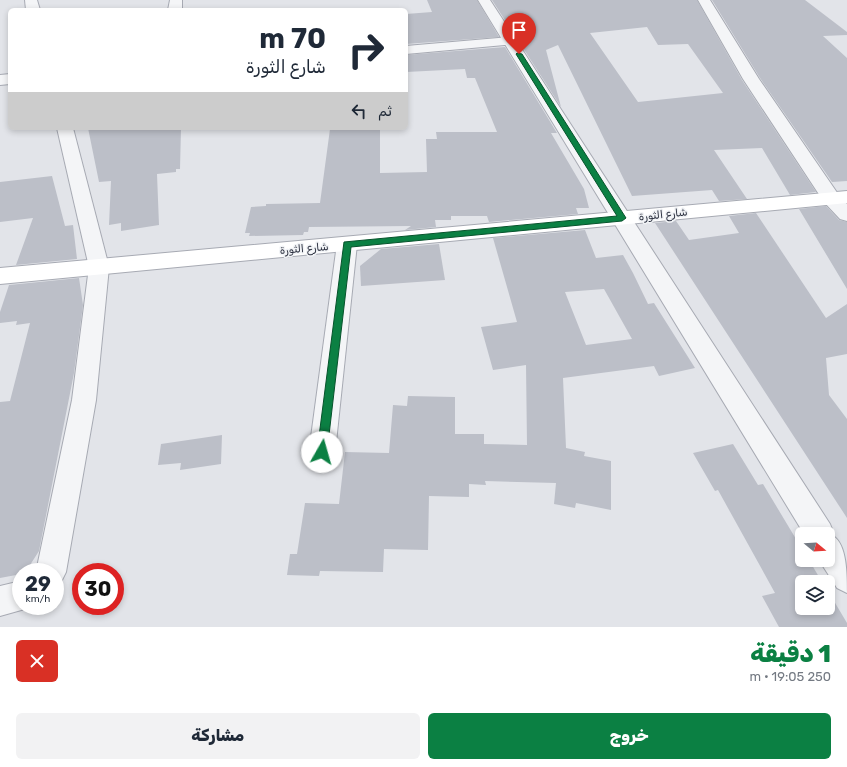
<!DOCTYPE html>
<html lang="ar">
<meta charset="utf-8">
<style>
body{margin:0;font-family:Rubik,Vazirmatn,sans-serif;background:#f2f2f3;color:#1f2937;direction:rtl;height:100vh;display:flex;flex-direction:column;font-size:15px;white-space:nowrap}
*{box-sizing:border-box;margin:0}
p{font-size:13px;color:#747a83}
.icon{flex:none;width:22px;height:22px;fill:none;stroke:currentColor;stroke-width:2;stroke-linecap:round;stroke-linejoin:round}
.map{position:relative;height:627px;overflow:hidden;direction:ltr}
.side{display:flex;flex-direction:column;background:#fff;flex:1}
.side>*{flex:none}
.hud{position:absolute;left:8px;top:8px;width:400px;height:122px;border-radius:6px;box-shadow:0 2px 6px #0003;direction:rtl;background:#fff;color:#1f2937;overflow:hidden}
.needle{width:26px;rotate:108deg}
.buttons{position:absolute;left:795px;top:527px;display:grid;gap:8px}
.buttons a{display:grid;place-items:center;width:40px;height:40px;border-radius:6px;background:#fff;box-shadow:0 2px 6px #0003;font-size:20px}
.speed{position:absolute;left:12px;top:563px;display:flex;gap:8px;font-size:20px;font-weight:700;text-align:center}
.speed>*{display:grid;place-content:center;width:52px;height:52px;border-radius:50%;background:#fff;box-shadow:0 2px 6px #0003;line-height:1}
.speed small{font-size:10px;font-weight:400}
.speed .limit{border:6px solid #d22;background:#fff;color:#111}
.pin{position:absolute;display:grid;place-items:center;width:34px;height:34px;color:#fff;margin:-41px -17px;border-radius:50% 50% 50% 0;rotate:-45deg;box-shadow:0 0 4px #0007}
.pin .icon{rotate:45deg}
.me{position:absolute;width:44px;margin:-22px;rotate:7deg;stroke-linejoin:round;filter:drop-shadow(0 0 3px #0008)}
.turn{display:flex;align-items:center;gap:14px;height:84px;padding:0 16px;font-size:18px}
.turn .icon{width:52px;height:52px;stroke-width:2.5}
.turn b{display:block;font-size:28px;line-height:34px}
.then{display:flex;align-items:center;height:38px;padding:0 16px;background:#0003;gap:8px;font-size:15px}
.round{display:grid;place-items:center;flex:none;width:42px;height:42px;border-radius:6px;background:#f2f2f3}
.head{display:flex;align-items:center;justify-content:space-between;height:68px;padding:0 16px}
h1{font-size:24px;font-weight:800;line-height:30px;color:#0b8043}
.action{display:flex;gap:8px;margin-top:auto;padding:8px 16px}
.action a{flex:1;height:46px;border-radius:6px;background:#0b8043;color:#fff;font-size:16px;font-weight:800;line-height:46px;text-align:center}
.action a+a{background:#f2f2f3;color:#1f2937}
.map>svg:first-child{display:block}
.building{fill:#bcbfc8;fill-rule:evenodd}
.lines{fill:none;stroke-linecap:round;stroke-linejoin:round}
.minor-casing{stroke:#a7aab3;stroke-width:2}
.tertiary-casing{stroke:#a7aab3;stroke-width:2}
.secondary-casing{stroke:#a7aab3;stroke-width:2}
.minor{fill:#f4f5f7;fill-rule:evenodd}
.tertiary{fill:#f4f5f7;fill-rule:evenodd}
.secondary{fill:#fff;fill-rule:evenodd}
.route{fill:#0b8043;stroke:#07532c}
.labels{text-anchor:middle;stroke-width:3;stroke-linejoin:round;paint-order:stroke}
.street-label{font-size:11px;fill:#2b303f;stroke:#f1f3f6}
</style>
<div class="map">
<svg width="847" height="627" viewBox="0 0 847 627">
<rect width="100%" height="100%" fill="#e2e4e9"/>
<g class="building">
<path d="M427 0H477L499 37 406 44V14L432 12Z"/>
<path d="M492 0H697L742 80 816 192 790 195 762 148 714 150 747 199 719 201 712 190 632 196 558 45 546 50 561 107ZM647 27 658 45 688 44 723 93 638 102 590 33Z"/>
<path d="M712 0H805L847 32V35L823 36 847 58V181L832 182 760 78Z"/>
<path d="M505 47 557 133H551L584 189 589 208H576L578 214 489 222 487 216H451V220H435L436 227 405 230 411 226 309 227 308 232H304L303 235 249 236 250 233H245L251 207 266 206V204L320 203 330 129 380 128V173L427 172 426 139H437L436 132H497L475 78H467L465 69 406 72V55Z"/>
<path d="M88 128H181L180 169H176V172L157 174 159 225 121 231V223L109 225 111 181 99 182Z"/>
<path d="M52 176 65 226 73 225 77 259 16 265 33 218 0 222V182Z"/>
<path d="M826 206 839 220 847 222V289L799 209Z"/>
<path d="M756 213 826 318 847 304V354L826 358 829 395 847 419V518L655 223 676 221 689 240 739 233 729 216Z"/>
<path d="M585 230 596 258 623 255 633 273 648 304 654 303 695 368 659 376 654 366 563 378 566 448 585 452 584 456 611 461V510L576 503 575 508 554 504 556 483 485 481 486 485 469 484V497L429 496 428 550 384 549 383 572 320 571 319 576 287 575 290 554H297L305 503 339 504 345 452 389 453 393 405 407 406 408 396 455 397V434H484V444L527 445 526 365 493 370 481 327 517 322 493 238ZM604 289 632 339 586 345 565 292Z"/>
<path d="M439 244 445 280 361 286 360 266 381 249Z"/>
<path d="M79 278 83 305 74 373 39 551 30 565 16 575 0 578V402L10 401 30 323 16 325 17 321 0 323V312L9 285Z"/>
<path d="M222 435 221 464 180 470 181 463 158 465 161 444Z"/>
<path d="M733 444 758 485 763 484 802 549V560H809L822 582H802V608H828V591L847 623V627H779L762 596 775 593 718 490 715 491 693 453Z"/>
</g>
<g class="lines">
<defs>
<g id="minor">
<path d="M170 0H182V10H168Z"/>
<path d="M478 0H490L830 524 834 534 833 536C847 544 847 575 847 593L837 588 819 560H828V534H804Z"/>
<path d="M698 0H710L759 79 838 194 847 204V221L840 219 824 202 743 79Z"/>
<path d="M347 237 354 239 357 244 335 452 331 460 322 464 313 460 309 452 337 244 340 239Z"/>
<path d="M99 260 106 262 109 267 96 400 66 572 61 582 55 585V572H36L72 400 89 267 92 262Z"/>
<path d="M21 581V606L32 607 0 616V586Z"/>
</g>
<g id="tertiary">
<path d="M25 0H37L40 10H26Z"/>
<path d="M511 37 516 38 518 41 516 44 406 54V46Z"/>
<path d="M10 74V84L0 85V75Z"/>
<path d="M57 128H73L109 267 106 272 99 274 92 272 89 267Z"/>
</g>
<path id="secondary" d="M847 191V203L0 284V268Z"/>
</defs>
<use href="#minor" class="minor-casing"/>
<use href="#tertiary" class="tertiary-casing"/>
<use href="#secondary" class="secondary-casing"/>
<use href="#minor" class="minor"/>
<use href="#tertiary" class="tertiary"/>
<use href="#secondary" class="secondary"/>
</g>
<path class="route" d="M517 53 522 54 626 218 622 221 351 247 327 452 326 455 322 457 318 455 317 452 344 242 617 216 516 54Z"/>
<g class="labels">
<g class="street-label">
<text transform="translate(663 214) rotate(-6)" y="4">شارع الثورة</text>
<text transform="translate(304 248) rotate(-5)" y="4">شارع الثورة</text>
</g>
</g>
</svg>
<div class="buttons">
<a><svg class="needle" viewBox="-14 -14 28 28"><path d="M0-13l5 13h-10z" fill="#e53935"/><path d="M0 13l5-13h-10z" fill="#747a83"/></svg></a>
<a><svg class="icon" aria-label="layers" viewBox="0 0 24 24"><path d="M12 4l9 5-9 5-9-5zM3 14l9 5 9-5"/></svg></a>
</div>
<div class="speed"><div>29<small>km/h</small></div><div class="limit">30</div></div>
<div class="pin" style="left:519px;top:54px;background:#d93025"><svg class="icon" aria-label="arrive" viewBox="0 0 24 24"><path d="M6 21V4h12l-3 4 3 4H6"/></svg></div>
<svg class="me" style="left:322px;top:452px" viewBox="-20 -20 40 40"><circle r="19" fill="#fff"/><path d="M0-13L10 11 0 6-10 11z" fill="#0b8043"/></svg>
<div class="hud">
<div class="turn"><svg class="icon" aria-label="right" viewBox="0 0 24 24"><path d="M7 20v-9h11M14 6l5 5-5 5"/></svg><div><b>70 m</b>شارع الثورة</div></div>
<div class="then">ثم<svg class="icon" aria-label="left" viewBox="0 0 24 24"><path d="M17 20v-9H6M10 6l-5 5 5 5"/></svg></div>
</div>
</div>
<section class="side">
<div class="head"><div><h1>1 دقيقة</h1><p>250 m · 19:05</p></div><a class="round" style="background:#d93025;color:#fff"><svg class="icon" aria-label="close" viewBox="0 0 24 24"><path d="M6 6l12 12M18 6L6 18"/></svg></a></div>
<div class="action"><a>خروج</a><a>مشاركة</a></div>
</section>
